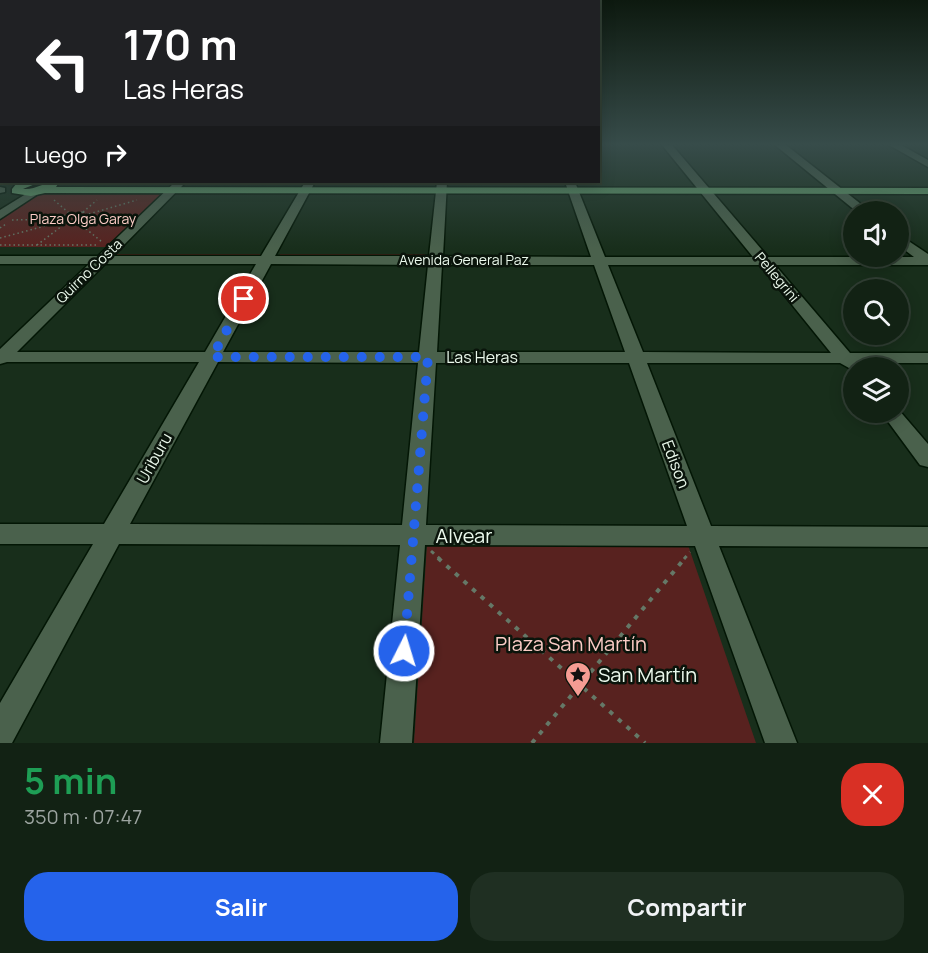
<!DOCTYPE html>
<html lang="es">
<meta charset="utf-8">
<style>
body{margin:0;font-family:Manrope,sans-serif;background:#1f2f22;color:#f1f3f6;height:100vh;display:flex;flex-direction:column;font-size:22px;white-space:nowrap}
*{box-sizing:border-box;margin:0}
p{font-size:20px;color:#9ca4a0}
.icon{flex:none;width:33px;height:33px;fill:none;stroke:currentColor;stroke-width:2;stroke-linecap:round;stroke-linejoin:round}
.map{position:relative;height:743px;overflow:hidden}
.details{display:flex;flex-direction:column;background:#122214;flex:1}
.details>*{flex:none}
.banner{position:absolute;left:0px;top:0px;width:600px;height:183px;box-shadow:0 3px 15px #0003,0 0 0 2px #313f34;background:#202124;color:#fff;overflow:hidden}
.controls{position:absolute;left:843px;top:201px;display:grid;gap:12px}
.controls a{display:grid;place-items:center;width:66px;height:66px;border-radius:50%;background:#122214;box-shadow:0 3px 15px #0003,0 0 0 2px #313f34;font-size:30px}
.pin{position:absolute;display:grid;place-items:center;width:51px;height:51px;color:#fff;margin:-26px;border:3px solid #fff;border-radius:50%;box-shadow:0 2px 6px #0007}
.me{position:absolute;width:66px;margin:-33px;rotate:5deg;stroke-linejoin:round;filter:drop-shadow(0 0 4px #0008)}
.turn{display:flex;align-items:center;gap:21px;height:126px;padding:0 24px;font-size:27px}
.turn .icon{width:78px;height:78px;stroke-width:2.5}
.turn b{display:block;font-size:42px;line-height:51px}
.then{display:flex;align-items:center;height:57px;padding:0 24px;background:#0003;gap:12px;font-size:22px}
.round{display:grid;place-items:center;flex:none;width:63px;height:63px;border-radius:24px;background:#1f2f22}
.head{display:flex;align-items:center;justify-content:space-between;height:102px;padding:0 24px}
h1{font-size:36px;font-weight:700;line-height:45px;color:#1e9e55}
.cta{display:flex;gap:12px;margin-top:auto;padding:12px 24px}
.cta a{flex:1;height:69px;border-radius:24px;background:#2563eb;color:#fff;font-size:24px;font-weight:700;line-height:69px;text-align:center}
.cta a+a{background:#1f2f22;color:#f1f3f6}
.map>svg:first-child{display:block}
.green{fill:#58221f}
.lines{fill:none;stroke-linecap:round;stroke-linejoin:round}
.minor-casing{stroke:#031605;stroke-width:3}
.major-casing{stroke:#031605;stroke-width:3}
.path-far2{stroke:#657867;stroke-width:1.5;stroke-dasharray:1.5 3;stroke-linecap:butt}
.path-far1{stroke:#657867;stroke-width:3;stroke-dasharray:4 5;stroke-linecap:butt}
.path{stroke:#657867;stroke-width:4;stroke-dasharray:4.5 7;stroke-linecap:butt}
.minor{fill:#4a614c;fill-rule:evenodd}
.major{fill:#67a56f;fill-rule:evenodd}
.route{stroke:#2563eb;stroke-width:10;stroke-dasharray:0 18}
.labels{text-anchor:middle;stroke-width:5;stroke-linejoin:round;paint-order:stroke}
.far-park-label{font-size:14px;fill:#fcccc6;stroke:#0a140b}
.far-street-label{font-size:14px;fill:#ebf9ec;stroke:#0a140b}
.street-label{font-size:16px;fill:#ebf9ec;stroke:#0a140b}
.near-street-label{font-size:20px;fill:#ebf9ec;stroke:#0a140b}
.near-park-label{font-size:20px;fill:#fcccc6;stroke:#0a140b}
.near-poi-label{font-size:20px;fill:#ebf9ec;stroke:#0a140b;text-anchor:start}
</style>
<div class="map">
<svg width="928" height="743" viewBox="0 0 928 743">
<rect width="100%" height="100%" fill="#182e1b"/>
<g class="green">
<path d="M41 192 165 193 109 247H0V220Z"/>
<path d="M116 254H261L259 258H112Z"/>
<path d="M280 254H425V258H278Z"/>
<path d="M427 544 688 545 756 743H414Z"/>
</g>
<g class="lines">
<defs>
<g id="minor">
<path d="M662 145H672L768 257H914L898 245V234L928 254V265H775L850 353H928V363H858L855 367 849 368 840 363H647L711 526 928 527V547L719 546 797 743H765L695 546 425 545 412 743H380L400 545 119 544 12 743H0V703L93 544H0V524H104L199 362H7L0 364V349L89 264H0V256H98L175 182H186L113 256H261L305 182H315L275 256H429L437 182H447L443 256 591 257 565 182H575L605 257H753ZM105 264H256L205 352H17ZM271 264 428 265 419 352H223ZM442 265H594L625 352H437ZM608 265H760L831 353 643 352ZM218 362 418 363 402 525 130 524ZM436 363H629L687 526 426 525Z"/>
<path d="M775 145H786L871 212H857Z"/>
<path d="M889 145H901L928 160V167Z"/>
<path d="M0 187 5 188V192L0 193Z"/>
<path d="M34 189 40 192 38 194 0 219V210Z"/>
<path d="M898 409 928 444V467L920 465 881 412H898Z"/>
</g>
<path id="major" d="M22 182H40L23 189C36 190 44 182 56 182L58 184 56 187 928 188V194L45 193 31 196 12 193V189L17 183Z"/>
</defs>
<use href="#minor" class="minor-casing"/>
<use href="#major" class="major-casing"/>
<g class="path-far2">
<path d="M54 200 69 213"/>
<path d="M83 212 89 215C80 223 70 224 59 220L65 215Z"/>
<path d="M83 212 97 200"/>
<path d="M89 214 137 200"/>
<path d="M87 218H128"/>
<path d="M12 220 59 219"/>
<path d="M79 223 102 242"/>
<path d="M0 228 6 224"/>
<path d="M0 238 60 222"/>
<path d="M0 245H99"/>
<path d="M37 245 66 223"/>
</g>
<g class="path-far1">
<path d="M431 551 440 559"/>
<path d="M684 559 690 552"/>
</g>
<g class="path">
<path d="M438 558 645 743"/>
<path d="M532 743 685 558"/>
</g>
<use href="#minor" class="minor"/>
<use href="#major" class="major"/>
</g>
<linearGradient id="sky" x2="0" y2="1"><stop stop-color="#0d190f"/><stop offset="0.58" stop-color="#374c4a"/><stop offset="1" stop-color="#374c4a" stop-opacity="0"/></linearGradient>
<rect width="928" height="249" fill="url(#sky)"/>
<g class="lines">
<path class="route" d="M244 299 212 357H428L404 651"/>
</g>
<defs>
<symbol id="sight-pin" viewBox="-11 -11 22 30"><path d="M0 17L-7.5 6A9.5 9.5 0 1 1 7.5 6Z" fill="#f59c93" stroke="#0a140b"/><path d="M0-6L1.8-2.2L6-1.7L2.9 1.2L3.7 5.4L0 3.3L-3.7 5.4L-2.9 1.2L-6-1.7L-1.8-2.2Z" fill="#111"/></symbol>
</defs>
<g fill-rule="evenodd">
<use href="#sight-pin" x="563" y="660" width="30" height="40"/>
</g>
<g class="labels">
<g class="far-park-label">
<text x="83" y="224">Plaza Olga Garay</text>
</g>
<g class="far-street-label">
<text x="464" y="265">Avenida General Paz</text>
<text transform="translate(89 271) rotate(-44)" y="5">Quirno Costa</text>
<text transform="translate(777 277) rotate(50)" y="5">Pellegrini</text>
</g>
<g class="street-label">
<text x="482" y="363">Las Heras</text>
<text transform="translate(154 458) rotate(-61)" y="6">Uriburu</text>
<text transform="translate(676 464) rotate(69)" y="6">Edison</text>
</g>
<g class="near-street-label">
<text x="464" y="543">Alvear</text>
</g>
<g class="near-park-label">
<text x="571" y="651">Plaza San Martín</text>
</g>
<g class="near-poi-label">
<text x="598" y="682">San Martín</text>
</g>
</g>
</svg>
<div class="controls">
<a><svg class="icon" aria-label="sound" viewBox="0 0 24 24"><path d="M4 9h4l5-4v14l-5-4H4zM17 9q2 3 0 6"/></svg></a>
<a><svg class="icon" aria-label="search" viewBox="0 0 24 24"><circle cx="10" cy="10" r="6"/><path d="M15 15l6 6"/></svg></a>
<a><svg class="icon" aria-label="layers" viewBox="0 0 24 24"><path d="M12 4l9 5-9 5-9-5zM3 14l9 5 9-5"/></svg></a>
</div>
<div class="pin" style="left:244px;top:299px;background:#d93025"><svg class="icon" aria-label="arrive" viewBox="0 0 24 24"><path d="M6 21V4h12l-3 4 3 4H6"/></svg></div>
<svg class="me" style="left:404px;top:651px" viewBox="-20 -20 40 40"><circle r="17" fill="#2563eb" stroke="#fff" stroke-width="3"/><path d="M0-11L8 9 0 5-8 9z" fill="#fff"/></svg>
<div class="banner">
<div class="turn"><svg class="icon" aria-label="left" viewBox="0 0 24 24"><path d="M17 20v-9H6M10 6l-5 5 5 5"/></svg><div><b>170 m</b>Las Heras</div></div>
<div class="then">Luego<svg class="icon" aria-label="right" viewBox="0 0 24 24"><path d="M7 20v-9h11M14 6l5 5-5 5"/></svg></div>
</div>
</div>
<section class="details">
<div class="head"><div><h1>5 min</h1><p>350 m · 07:47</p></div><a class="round" style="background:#d93025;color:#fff"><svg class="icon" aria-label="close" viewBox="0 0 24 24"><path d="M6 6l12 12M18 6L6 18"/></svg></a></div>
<div class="cta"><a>Salir</a><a>Compartir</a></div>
</section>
